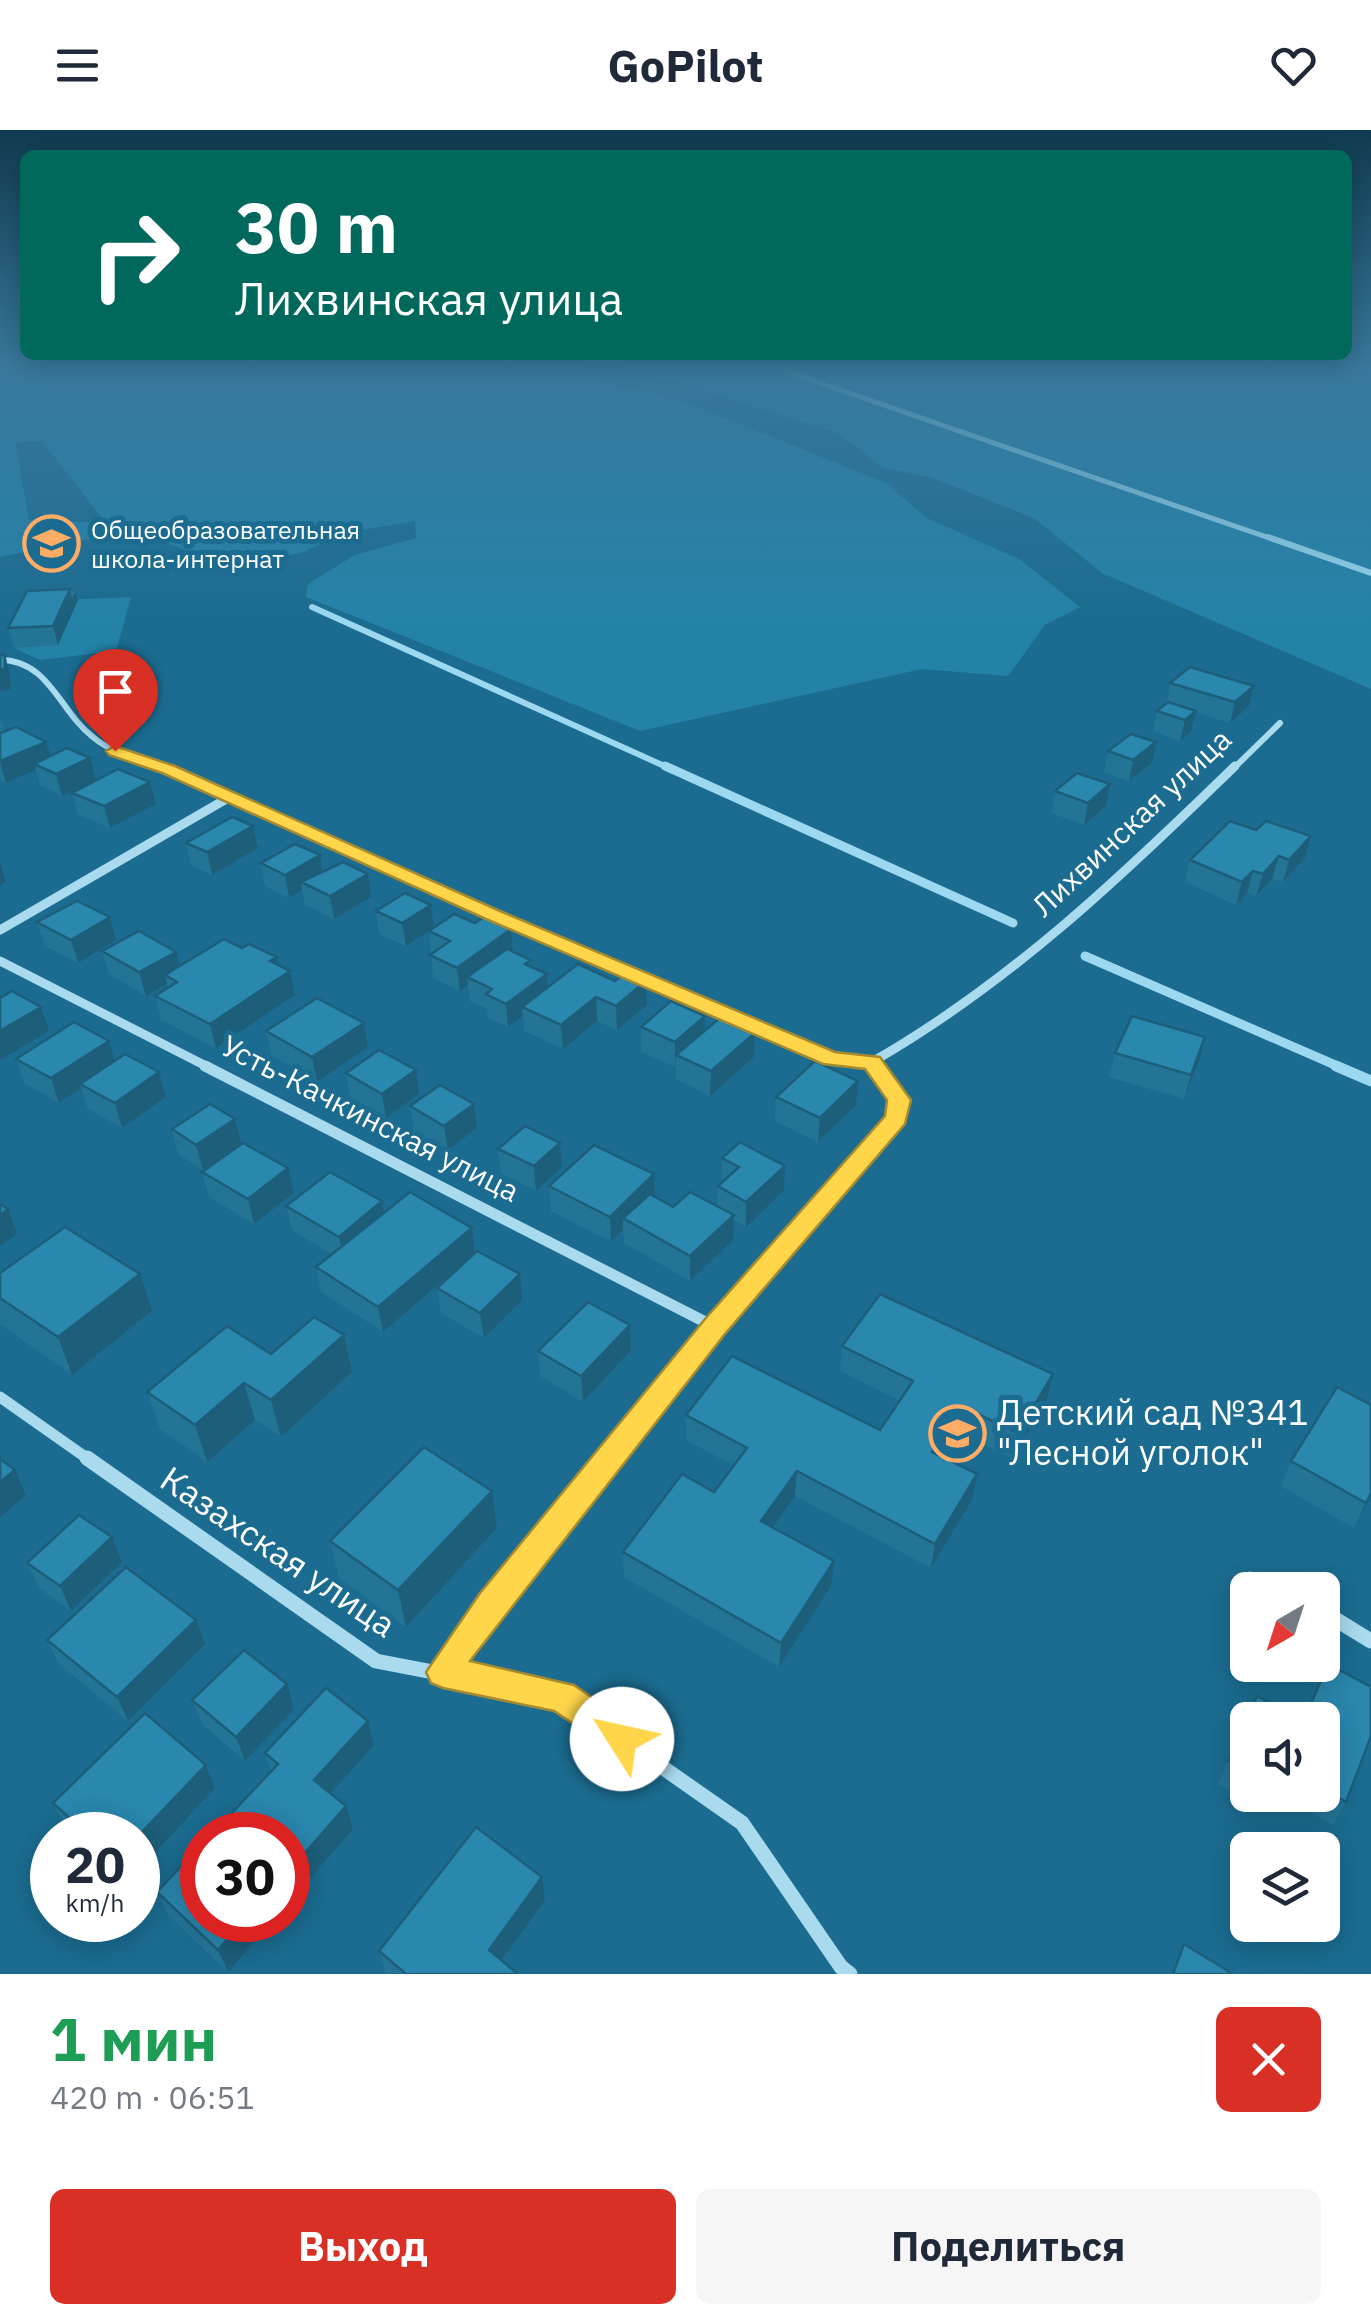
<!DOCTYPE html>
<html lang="ru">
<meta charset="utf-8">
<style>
body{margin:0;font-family:"IBM Plex Sans",sans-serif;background:#f6f6f7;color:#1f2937;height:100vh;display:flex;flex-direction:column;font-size:38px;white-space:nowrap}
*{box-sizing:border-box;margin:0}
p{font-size:32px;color:#747a83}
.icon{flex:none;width:55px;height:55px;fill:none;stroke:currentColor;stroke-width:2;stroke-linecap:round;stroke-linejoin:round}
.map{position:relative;height:1844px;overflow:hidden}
.side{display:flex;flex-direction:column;background:#fff;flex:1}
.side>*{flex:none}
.hud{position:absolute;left:20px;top:20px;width:1332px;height:210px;border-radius:15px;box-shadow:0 5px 25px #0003;background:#00695c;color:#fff;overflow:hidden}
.needle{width:65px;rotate:219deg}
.tools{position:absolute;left:1230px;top:1442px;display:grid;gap:20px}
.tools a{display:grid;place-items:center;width:110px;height:110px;border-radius:15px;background:#fff;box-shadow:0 5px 25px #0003;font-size:50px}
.speed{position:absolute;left:30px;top:1682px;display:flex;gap:20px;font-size:50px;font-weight:700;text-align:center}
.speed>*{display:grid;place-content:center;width:130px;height:130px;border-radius:50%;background:#fff;box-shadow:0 5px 25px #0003;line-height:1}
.speed small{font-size:25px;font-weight:400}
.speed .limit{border:15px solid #d22;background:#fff;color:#111}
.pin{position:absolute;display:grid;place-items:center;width:85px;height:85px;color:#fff;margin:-102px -42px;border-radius:50% 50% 50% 0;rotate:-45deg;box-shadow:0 0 10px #0007}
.pin .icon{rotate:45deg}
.me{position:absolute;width:110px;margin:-55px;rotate:305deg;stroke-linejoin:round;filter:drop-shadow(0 0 8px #0008)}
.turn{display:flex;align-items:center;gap:35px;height:210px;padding:0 50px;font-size:45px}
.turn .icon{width:130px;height:130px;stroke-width:2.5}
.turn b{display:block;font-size:70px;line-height:85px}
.round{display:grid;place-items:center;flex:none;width:105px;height:105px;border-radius:15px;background:#f6f6f7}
.overview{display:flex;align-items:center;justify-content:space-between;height:170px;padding:0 50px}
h1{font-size:60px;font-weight:800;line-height:75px;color:#1e9e55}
.primary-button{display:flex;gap:20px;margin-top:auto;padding:20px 50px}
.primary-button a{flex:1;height:115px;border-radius:15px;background:#d93025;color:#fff;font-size:40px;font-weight:800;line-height:115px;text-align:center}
.primary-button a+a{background:#f6f6f7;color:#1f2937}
header{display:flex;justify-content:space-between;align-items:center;height:130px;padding:0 50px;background:#fff;font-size:45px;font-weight:800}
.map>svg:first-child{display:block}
.green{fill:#2482a9}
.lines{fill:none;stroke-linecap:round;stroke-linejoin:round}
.stream-far3{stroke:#9cd9f0;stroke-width:5}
.stream-far2{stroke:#9cd9f0;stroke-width:6}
.stream-far1{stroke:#9cd9f0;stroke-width:9}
.stream{stroke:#9cd9f0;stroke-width:11}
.minor-far3{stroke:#a9daee;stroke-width:6}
.minor-far2{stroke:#a9daee;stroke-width:9}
.minor-far1{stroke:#a9daee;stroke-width:11}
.minor{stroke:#a9daee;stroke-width:15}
.wall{fill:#247496}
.shaded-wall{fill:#1d5e7a}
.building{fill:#2a87ae;stroke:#1d5e7a;stroke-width:2.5}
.route{fill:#ffd54a;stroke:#a68a30;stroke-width:2.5}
.labels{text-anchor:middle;stroke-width:10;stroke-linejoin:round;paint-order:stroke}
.far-poi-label{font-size:25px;fill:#fff;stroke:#1b6c90;text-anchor:start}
.street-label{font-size:30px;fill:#fff;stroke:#1b6c90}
.near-poi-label{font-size:35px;fill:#fff;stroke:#1b6c90;text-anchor:start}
.near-street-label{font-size:35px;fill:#fff;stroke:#1b6c90}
</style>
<header><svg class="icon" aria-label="menu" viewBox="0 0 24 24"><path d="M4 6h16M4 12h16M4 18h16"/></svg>GoPilot<svg class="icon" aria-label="heart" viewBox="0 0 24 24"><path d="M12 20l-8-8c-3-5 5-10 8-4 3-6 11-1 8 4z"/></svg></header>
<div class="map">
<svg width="1371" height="1844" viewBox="0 0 1371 1844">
<rect width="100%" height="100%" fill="#1b6c90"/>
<g class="green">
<path d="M0 234H579L615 255 677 269 884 352 927 388 1019 429 1080 477 1045 495 1008 546 922 539 640 601 306 467 308 454 355 425 416 408 415 391 344 403 306 421 237 439 103 389 42 311 15 312 29 390 90 392 99 407 0 427V313H4L0 312Z"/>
<path d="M618 234H1371V559L1102 443 1034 388 933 348 882 337 838 303Z"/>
<path d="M131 467 116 521 40 530 14 518 37 471Z"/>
</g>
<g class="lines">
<path class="stream-far3" d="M765 234 1275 410"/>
<g class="stream-far2">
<path d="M1268 407 1371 443"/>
<path d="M312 477 671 639"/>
</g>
<g class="stream-far1">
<path d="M665 636 1013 793"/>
<path d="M1085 826 1342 938"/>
</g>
<path class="stream" d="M1336 936 1371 951"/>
<g class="minor-far3">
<path d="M0 530C49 530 59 581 93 607 113 624 141 630 165 639"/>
<path d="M1233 639 1280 593"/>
</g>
<g class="minor-far2">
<path d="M158 636 831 929 872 932"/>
<path d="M0 800 228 668"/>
<path d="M0 831 210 938"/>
<path d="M876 938 872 932C1010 853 1122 746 1235 636"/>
</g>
<g class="minor-far1">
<path d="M205 936 715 1197"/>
<path d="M0 1267 91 1331"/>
<path d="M606 1331 897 988 899 970 875 936"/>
</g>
<g class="minor">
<path d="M87 1328 376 1531 562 1567 742 1693 841 1837 850 1844"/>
<path d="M1250 1449 1281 1460"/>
<path d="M1322 1481 1371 1511"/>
<path d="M443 1542 608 1328"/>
</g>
</g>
<g class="wall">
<path d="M70 461H76L78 470 58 515 14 518 8 498Z"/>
<path d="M1170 553 1254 556 1249 576 1230 593 1195 582 1191 602 1180 611 1153 601 1157 581 1167 573Z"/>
<path d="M0 592H2L5 601 46 612 50 626 96 650 62 666 40 655 36 640 6 653 0 650Z"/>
<path d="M1108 621 1152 633 1129 651 1104 643Z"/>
<path d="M150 652 156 674 110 698 78 685 72 663Z"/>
<path d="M1110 654 1106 676 1084 695 1051 683 1055 661Z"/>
<path d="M1230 691 1305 728 1283 752 1272 749 1256 766 1247 763 1236 775 1185 752 1190 730Z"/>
<path d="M253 696 258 718 212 745 191 735 186 713Z"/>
<path d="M320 725 323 742 371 767 334 789 305 775 302 760 289 768 265 756 261 733Z"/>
<path d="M431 775 434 798 406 816 379 804 376 781Z"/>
<path d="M110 787 116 810 78 833 45 816 37 792Z"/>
<path d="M475 793 511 799 513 822 531 836 548 858 647 875 617 900 597 891 563 919 524 901 523 886 508 897 488 888 487 879 470 871 468 855 460 861 433 848 429 801Z"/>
<path d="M242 818 277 827 278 835 290 841 295 865 216 918 161 890 155 866 168 857 167 854 146 866 109 844 102 821 176 822 180 836Z"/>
<path d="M364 893 368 917 317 952 271 925 266 901Z"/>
<path d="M641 897 704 901 754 927 710 966 676 949V935L675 937 641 922Z"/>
<path d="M1205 907 1199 931 1184 969 1109 947 1115 923Z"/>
<path d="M16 929 115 931 159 942 166 967 122 998 88 979 81 958 59 973 24 953Z"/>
<path d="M346 943 419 964 386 988 350 967Z"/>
<path d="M776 967 856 975 818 1012 775 991Z"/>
<path d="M474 974 477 998 448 1020 414 1001 410 976Z"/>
<path d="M235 989 241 1013 203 1040 178 1024 172 999Z"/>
<path d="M560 1013 562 1037 536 1061 501 1043 498 1019Z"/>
<path d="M722 1028 784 1060 746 1097 734 1090 733 1110 690 1151 624 1113 623 1100 611 1112 551 1081 549 1056 654 1044 655 1067 673 1077 717 1076 718 1056 722 1053Z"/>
<path d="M202 1042 294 1063 254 1094 209 1067Z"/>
<path d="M382 1071 384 1083 472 1098 475 1123 383 1202 321 1162 316 1137 331 1124 292 1100 286 1076Z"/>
<path d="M0 1143 152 1181 72 1245 0 1194Z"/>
<path d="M437 1158 522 1170 484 1208 441 1183Z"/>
<path d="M630 1195 631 1220 583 1272 540 1246 538 1221Z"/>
<path d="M344 1205 352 1242 281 1307 255 1290 207 1332 160 1299 147 1262 271 1224Z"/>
<path d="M842 1216 1047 1269 1013 1329 956 1301 940 1326 972 1370 931 1438 795 1366 773 1398 834 1431 831 1456 779 1537 624 1447 623 1422 714 1362 734 1336 686 1310V1285L880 1300 900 1271 840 1241Z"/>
<path d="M1371 1275V1367L1354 1398 1281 1356 1291 1331Z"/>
<path d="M492 1361 497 1398 406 1497 339 1448 330 1411Z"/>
<path d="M122 1432 71 1481 39 1458 27 1433Z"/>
<path d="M196 1490 205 1514 128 1591 59 1534 47 1510Z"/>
<path d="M1328 1534 1346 1672 1333 1695 1281 1665H1322V1590H1302Z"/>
<path d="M287 1554 294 1579 245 1631 202 1594 192 1570Z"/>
<path d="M1257 1566 1248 1590V1665H1274L1266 1682 1218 1654Z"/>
<path d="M368 1591 374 1615 330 1663 346 1676 353 1699 288 1774V1705L271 1641 265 1623Z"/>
<path d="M206 1635 215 1658 138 1741V1705H75L66 1696 53 1673Z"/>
<path d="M157 1762 202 1790H273L228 1842 168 1785Z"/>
<path d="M545 1770 501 1830 518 1844 386 1843 379 1821Z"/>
</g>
<g class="shaded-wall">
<path d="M70 459 72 468 76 461 78 470 58 515 53 496Z"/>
<path d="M5 525 10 545 11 559 0 561V540Z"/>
<path d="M1254 556 1249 576 1230 593 1235 572Z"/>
<path d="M1196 581 1191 602 1180 611 1185 590Z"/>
<path d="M46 612 53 633 34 634 36 640 6 653 0 631Z"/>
<path d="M1156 612 1152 633 1129 651 1133 630Z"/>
<path d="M90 628 96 650 62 666 56 644Z"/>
<path d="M150 652 156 674 110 698 104 676Z"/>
<path d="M1110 654 1106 676 1084 695 1088 673Z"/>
<path d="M253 696 258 718 212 745 207 722Z"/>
<path d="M1311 706 1305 728 1283 752 1289 730Z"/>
<path d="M320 725 324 748 301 752 302 760 289 768 285 745Z"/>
<path d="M1279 726 1272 749 1256 766 1263 744Z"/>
<path d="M0 732 6 752 0 755Z"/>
<path d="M1253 741 1247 763 1236 775 1242 752Z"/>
<path d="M368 744 371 767 334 789 330 766Z"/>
<path d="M431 775 434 798 406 816 402 793Z"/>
<path d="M110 787 116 810 78 833 71 810Z"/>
<path d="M511 799 513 822 467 847 468 855 460 861 457 838Z"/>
<path d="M176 822 182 845H165L167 854 146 866 139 842Z"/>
<path d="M277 827 281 847 290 841 295 865 216 918 210 894 270 831Z"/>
<path d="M547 844 548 867 522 877 523 886 508 897 506 874Z"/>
<path d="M646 851 647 875 617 900 616 876Z"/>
<path d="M596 867 597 891 563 919 561 895Z"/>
<path d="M41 877 49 901 0 930V901Z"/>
<path d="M705 886 704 910 676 925 675 937V912Z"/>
<path d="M364 893 368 917 317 952 312 927Z"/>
<path d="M755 903 754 927 710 966 711 941Z"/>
<path d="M1205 907 1199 931 1184 969 1191 945Z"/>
<path d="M109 911 116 935 80 954 81 958 59 973 51 948Z"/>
<path d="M416 940 419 964 386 988 382 964Z"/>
<path d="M159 942 166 967 122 998 115 973Z"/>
<path d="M858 951 856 975 818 1012 820 988Z"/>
<path d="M474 974 477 998 448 1020 444 996Z"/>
<path d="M235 989 241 1013 203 1040 196 1015Z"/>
<path d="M560 1013 562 1037 536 1061 534 1036Z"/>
<path d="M785 1036 784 1060 746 1097V1072Z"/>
<path d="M288 1038 294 1063 254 1094 248 1069Z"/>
<path d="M654 1044 655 1069 623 1088V1100L611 1112 610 1087Z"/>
<path d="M382 1071 386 1096 344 1132 339 1107Z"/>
<path d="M8 1079 17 1104 0 1116V1085Z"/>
<path d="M734 1085 733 1110 690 1151V1126Z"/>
<path d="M472 1098 475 1123 383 1202 378 1177Z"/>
<path d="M140 1144 152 1181 72 1245 58 1207Z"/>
<path d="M520 1144 522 1170 484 1208 480 1183Z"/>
<path d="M630 1195 631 1220 583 1272 581 1246Z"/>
<path d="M344 1205 352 1242 281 1307 271 1270Z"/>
<path d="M1053 1244 1047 1269 1013 1329 1018 1303Z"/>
<path d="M244 1253 255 1290 207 1332 195 1295Z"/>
<path d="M961 1276 956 1301 927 1347 932 1322Z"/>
<path d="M15 1340 26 1365 0 1387V1352Z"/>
<path d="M797 1341 795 1366 760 1416 761 1391Z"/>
<path d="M977 1344 972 1370 931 1438 935 1414Z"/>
<path d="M492 1361 497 1398 406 1497 398 1460Z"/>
<path d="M1371 1363V1367L1354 1398 1366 1373Z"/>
<path d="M112 1407 122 1432 71 1481 60 1456Z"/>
<path d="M834 1431 831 1456 779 1537 781 1513Z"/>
<path d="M196 1490 205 1514 128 1591 117 1567Z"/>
<path d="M287 1554 294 1579 245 1631 236 1607Z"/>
<path d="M368 1591 374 1615 322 1673 314 1650Z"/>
<path d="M206 1635 215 1658 138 1741V1706Z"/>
<path d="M346 1676 353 1699 288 1774V1742Z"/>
<path d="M542 1747 545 1770 493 1842 489 1820Z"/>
<path d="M244 1790H273L228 1842 218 1820Z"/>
</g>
<g class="building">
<path d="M70 459 53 496 8 498 27 461Z"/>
<path d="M0 525H5V539L0 540Z"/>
<path d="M1190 537 1254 556 1235 572 1170 553Z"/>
<path d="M1168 572 1196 581 1185 590 1157 581Z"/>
<path d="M16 597 46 612 0 631V603Z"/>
<path d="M1131 604 1156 612 1133 630 1108 621Z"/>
<path d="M67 618 90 628 56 644 34 634Z"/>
<path d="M118 639 150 652 104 676 72 663Z"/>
<path d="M1077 643 1110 654 1088 673 1055 661Z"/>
<path d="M232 687 253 696 207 722 186 713Z"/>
<path d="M1230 691 1256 700 1266 691 1311 706 1289 730 1279 726 1263 744 1253 741 1242 752 1190 730Z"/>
<path d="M295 714 320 725 285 745 261 733Z"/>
<path d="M343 732 368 744 330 766 301 752Z"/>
<path d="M405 763 431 775 402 793 376 781Z"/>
<path d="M77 771 110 787 71 810 37 792Z"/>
<path d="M454 784 475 793 484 787 511 799 457 838 430 825 450 811 429 801Z"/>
<path d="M139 801 176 822 139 842 102 821Z"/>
<path d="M224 809 242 818 249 814 277 827 270 831 290 841 210 894 155 866 177 852 165 845Z"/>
<path d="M507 819 531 830 525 834 547 844 506 874 486 864 492 859 467 847Z"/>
<path d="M578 834 615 851 625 843 646 851 616 876 596 867 561 895 522 877Z"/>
<path d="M12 861 41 877 0 901V868Z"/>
<path d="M317 868 364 893 312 927 266 901Z"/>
<path d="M671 871 705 886 675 912 641 897Z"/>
<path d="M1132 886 1205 907 1191 945 1115 923Z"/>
<path d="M721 887 755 903 711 941 676 925Z"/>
<path d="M74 892 109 911 51 948 16 929Z"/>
<path d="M379 920 416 940 382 964 346 943Z"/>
<path d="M125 924 159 942 115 973 80 954Z"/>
<path d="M815 931 858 951 820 988 776 967Z"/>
<path d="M440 955 474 974 444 996 410 976Z"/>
<path d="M210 974 235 989 196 1015 172 999Z"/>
<path d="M525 996 560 1013 534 1036 498 1019Z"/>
<path d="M740 1012 785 1036 746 1072 718 1056 739 1037 722 1028Z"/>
<path d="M243 1013 288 1038 248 1069 202 1042Z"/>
<path d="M594 1015 654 1044 610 1087 549 1056Z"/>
<path d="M330 1042 382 1071 339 1107 286 1076Z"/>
<path d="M410 1062 472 1098 378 1177 316 1137Z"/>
<path d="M690 1062 734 1085 690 1126 623 1088 650 1064 673 1077Z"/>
<path d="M0 1074 8 1079 0 1085Z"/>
<path d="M65 1097 140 1144 58 1207 0 1168V1143Z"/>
<path d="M477 1121 520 1144 480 1183 437 1158Z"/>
<path d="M880 1164 1053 1244 1018 1303 961 1276 932 1322 977 1344 935 1414 797 1341 761 1391 834 1431 781 1513 623 1422 682 1344 714 1362 747 1318 686 1285 732 1226 880 1300 913 1251 842 1216Z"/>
<path d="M588 1172 630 1195 581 1246 538 1221Z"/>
<path d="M314 1187 344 1205 271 1270 244 1253 195 1295 147 1262 227 1196 271 1224Z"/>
<path d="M1337 1257 1371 1275V1363L1366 1373 1291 1331Z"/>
<path d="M424 1317 492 1361 398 1460 330 1411Z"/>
<path d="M0 1329 15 1340 0 1352Z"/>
<path d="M79 1385 112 1407 60 1456 27 1433Z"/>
<path d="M126 1437 196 1490 117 1567 47 1510Z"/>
<path d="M244 1520 287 1554 236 1607 192 1570Z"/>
<path d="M1328 1534 1371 1557V1606L1346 1672 1322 1658V1590H1304Z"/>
<path d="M326 1558 368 1591 314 1650 346 1676 288 1742V1705H211L278 1634 265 1623Z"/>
<path d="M1257 1566 1301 1590H1248V1642L1229 1631Z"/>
<path d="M145 1583 206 1635 138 1706 88 1705 53 1673Z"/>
<path d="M476 1697 542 1747 489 1820 518 1844H406L379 1821Z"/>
<path d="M202 1714V1790H244L218 1820 157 1762Z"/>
<path d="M1184 1814 1233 1844H1173Z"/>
</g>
<linearGradient id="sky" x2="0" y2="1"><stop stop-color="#0f3b4f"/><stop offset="0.48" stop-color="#39789c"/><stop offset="1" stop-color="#39789c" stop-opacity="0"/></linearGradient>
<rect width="1371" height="492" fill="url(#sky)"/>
<path class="route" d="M115 616 175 636 500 781 835 922 880 927 911 970 905 994 725 1204 470 1531 574 1555 634 1597 639 1609 634 1621 622 1626 554 1581 443 1558 431 1553 426 1542 480 1463 705 1189 885 986 887 970 865 939 823 934 486 789 162 643 109 625 106 621Z"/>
<defs>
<symbol id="school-ring" viewBox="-11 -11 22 22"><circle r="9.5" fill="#1b6c90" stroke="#ffac67" stroke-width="1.5"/><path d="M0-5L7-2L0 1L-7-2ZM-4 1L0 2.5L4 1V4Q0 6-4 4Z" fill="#ffac67"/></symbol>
</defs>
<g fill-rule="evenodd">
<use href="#school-ring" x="20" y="382" width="63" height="63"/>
<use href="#school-ring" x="926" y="1272" width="63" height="63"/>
</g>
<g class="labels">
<g class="far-poi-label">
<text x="91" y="409">Общеобразовательная<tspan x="91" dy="29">школа-интернат</tspan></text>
</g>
<g class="street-label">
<text transform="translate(1132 693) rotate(-43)" y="10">Лихвинская улица</text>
<text transform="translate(370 989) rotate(27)" y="10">Усть-Качкинская улица</text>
</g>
<g class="near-poi-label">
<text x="997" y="1295">Детский сад №341<tspan x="997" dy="40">"Лесной уголок"</tspan></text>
</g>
<g class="near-street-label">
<text transform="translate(278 1422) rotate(34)" y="12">Казахская улица</text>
</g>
</g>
</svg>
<div class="tools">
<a><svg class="needle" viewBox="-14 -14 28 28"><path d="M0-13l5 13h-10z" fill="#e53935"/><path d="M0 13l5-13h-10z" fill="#747a83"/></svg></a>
<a><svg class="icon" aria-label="sound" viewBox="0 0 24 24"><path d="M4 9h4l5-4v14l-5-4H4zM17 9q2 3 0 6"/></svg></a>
<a><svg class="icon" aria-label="layers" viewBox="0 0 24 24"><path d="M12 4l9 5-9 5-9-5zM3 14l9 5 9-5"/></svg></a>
</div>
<div class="speed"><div>20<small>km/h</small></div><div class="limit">30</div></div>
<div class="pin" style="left:115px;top:621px;background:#d93025"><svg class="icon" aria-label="arrive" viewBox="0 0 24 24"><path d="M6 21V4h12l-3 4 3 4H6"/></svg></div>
<svg class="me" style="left:622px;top:1609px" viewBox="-20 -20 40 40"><circle r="19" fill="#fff"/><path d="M0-13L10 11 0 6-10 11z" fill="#ffd54a"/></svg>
<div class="hud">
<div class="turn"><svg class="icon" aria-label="right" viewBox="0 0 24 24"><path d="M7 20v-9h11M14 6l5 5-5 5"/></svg><div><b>30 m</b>Лихвинская улица</div></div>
</div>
</div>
<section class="side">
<div class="overview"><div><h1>1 мин</h1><p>420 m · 06:51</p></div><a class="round" style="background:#d93025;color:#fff"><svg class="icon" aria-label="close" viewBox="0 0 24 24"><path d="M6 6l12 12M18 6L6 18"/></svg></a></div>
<div class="primary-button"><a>Выход</a><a>Поделиться</a></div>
</section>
